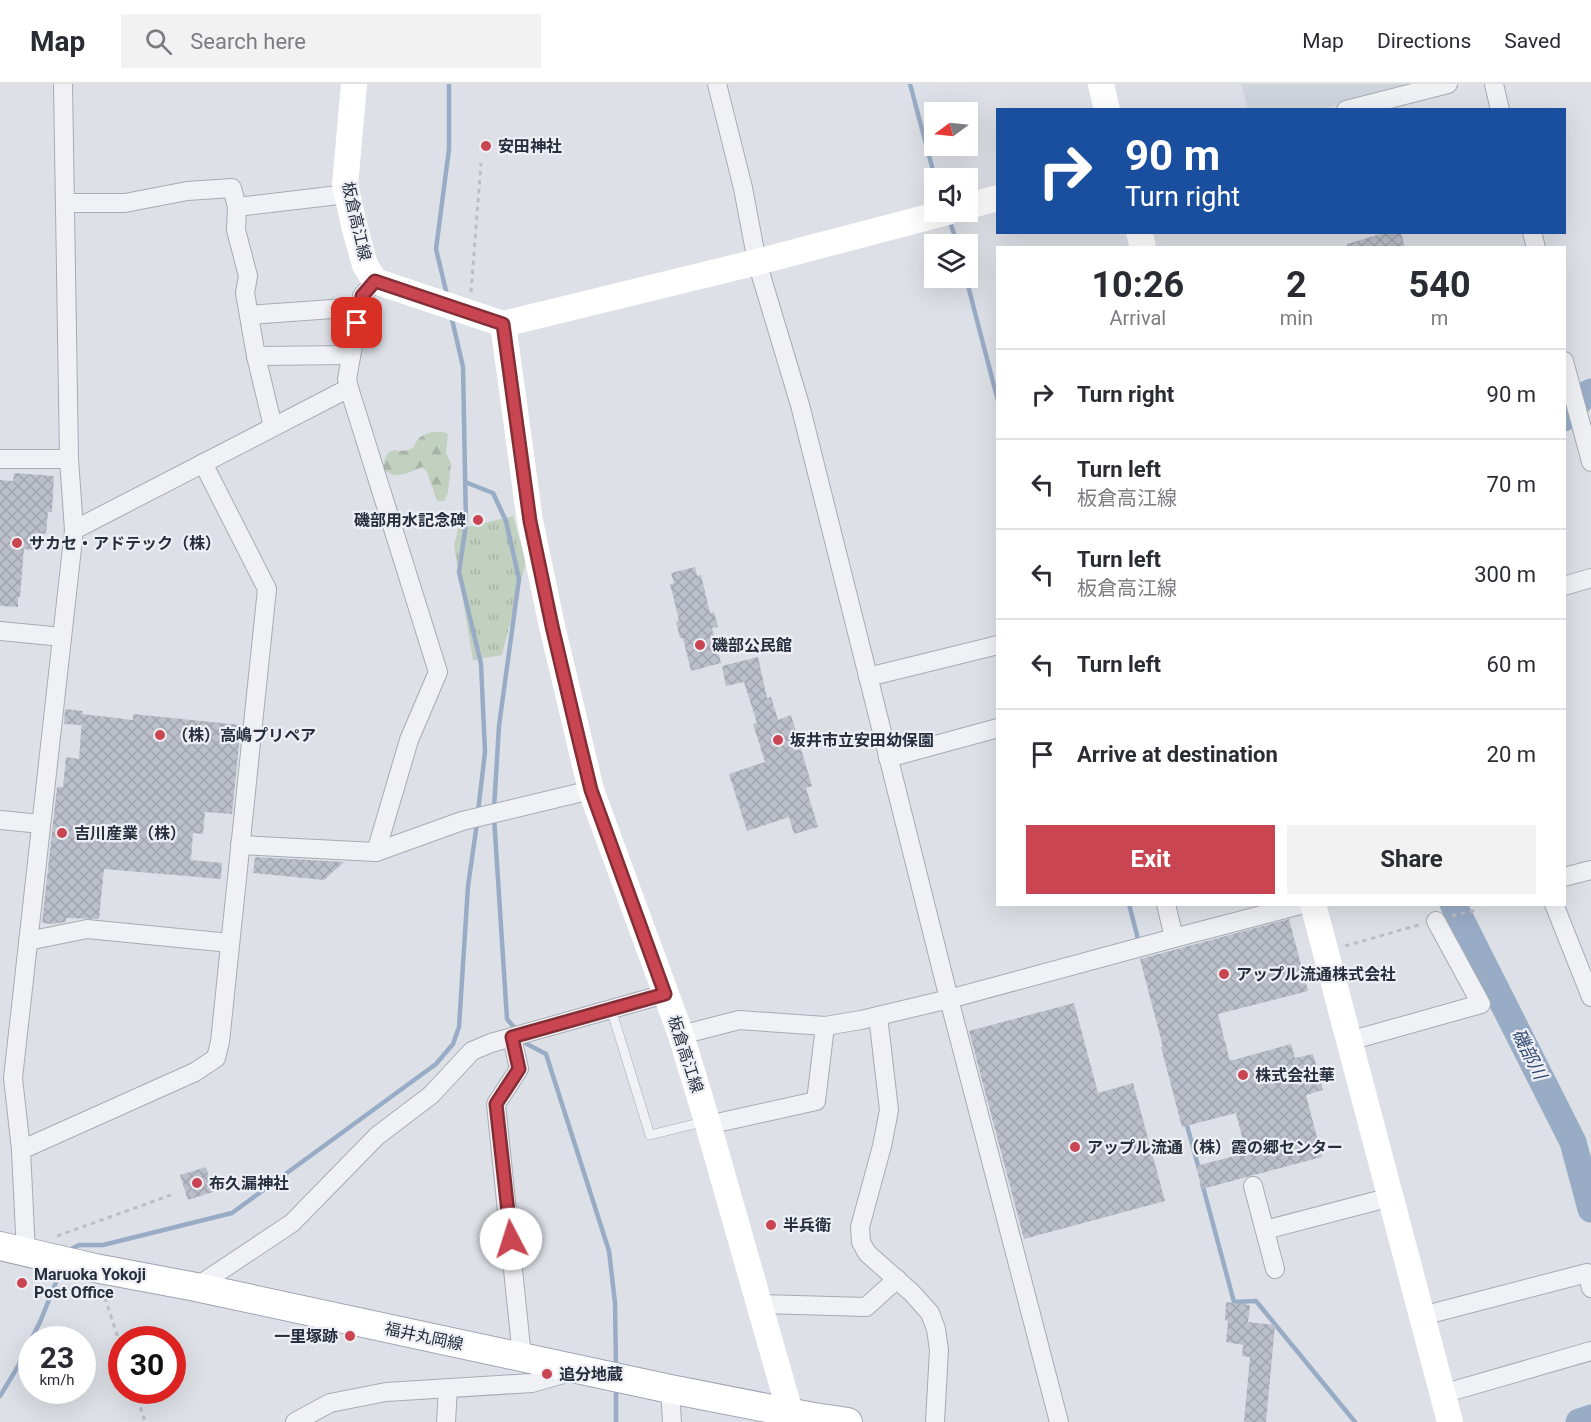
<!DOCTYPE html>
<meta charset="utf-8">
<style>
body{margin:0;font-family:Roboto,"Noto Sans JP",sans-serif;background:#f2f2f3;color:#2b2b33;height:100vh;display:flex;flex-direction:column;font-size:22px;white-space:nowrap}
*{box-sizing:border-box;margin:0}
p{font-size:20px;color:#7c7c81}
.icon{flex:none;width:33px;height:33px;fill:none;stroke:currentColor;stroke-width:2;stroke-linecap:round;stroke-linejoin:round}
.map{position:relative;flex:1;overflow:hidden}
.sheet{position:absolute;left:996px;top:162px;width:570px;height:660px;display:flex;flex-direction:column;background:#fff;border-radius:0px;box-shadow:0 6px 24px #0002}
.sheet>*{flex:none}
.guide{position:absolute;left:996px;top:24px;width:570px;height:126px;border-radius:0px;box-shadow:0 6px 24px #0002;background:#1a4fa0;color:#fff;overflow:hidden}
.needle{width:39px;rotate:255deg}
.controls{position:absolute;left:924px;top:18px;display:grid;gap:12px}
.controls a{display:grid;place-items:center;width:54px;height:54px;border-radius:0px;background:#fff;box-shadow:0 6px 24px #0002;font-size:30px}
.speed{position:absolute;left:18px;top:1242px;display:flex;gap:12px;font-size:30px;font-weight:700;text-align:center}
.speed>*{display:grid;place-content:center;width:78px;height:78px;border-radius:50%;background:#fff;box-shadow:0 6px 24px #0002;line-height:1}
.speed small{font-size:15px;font-weight:400}
.speed .limit{border:9px solid #d22;background:#fff;color:#111}
.pin{position:absolute;display:grid;place-items:center;width:51px;height:51px;color:#fff;margin:-26px;border-radius:12px;box-shadow:0 3px 9px #0006}
.me{position:absolute;width:66px;margin:-33px;rotate:355deg;stroke-linejoin:round;filter:drop-shadow(0 0 4px #0008)}
.turn{display:flex;align-items:center;gap:21px;height:126px;padding:0 30px;font-size:27px}
.turn .icon{width:78px;height:78px;stroke-width:2.5}
.turn b{display:block;font-size:42px;line-height:51px}
.eta{display:flex;justify-content:space-evenly;align-items:center;height:102px;text-align:center}
.eta b{font-size:36px;font-weight:700;line-height:42px}
.action{display:flex;gap:12px;margin-top:auto;padding:12px 30px}
.action a{flex:1;height:69px;border-radius:0px;background:#c94552;color:#fff;font-size:24px;font-weight:700;line-height:69px;text-align:center}
.action a+a{background:#f2f2f3;color:#2b2b33}
ul{padding:0;list-style:none}
li{display:flex;align-items:center;gap:18px;height:90px;padding:0 30px;border-top:2px solid #e1e1e2}
li div{flex:1}
li b{display:block;font-size:22px}
li em{font-style:normal}
header{display:flex;align-items:center;gap:36px;box-sizing:border-box;height:84px;padding:0 30px;background:#fff;border-bottom:2px solid #e1e1e2}
header strong{font-size:28px}
nav{display:flex;gap:33px;margin-inline-start:auto;font-size:21px}
.search{width:420px;height:54px;background:#f2f2f3;display:flex;align-items:center;gap:15px;box-sizing:border-box;padding:0 21px;border-radius:0px;color:#7c7c81;font-size:22px}
.map>svg:first-child{display:block}
.built{fill:#cfd3dc}
.grass{fill:url(#grass-tufts)}
.forest{fill:url(#forest-firs)}
.lines{fill:none;stroke-linecap:round;stroke-linejoin:round}
.stream{stroke:#99acc6;stroke-width:4.5}
.river{stroke:#99acc6;stroke-width:27}
.building{fill:url(#building-cross-hatch)}
.lane-casing{stroke:#a6abb4;stroke-width:10}
.street-casing{stroke:#a6abb4;stroke-width:20}
.primary-casing{stroke:#9da4b2;stroke-width:30}
.path{stroke:#bcbec5;stroke-width:3;stroke-dasharray:4.5 4.5;stroke-linecap:butt}
.lane{stroke:#f0f1f5;stroke-width:9}
.street{stroke:#f0f1f5;stroke-width:18}
.secondary{stroke:#fff;stroke-width:26}
.primary{stroke:#fff;stroke-width:28}
.route-casing{stroke:#832d35;stroke-width:15}
.route{stroke:#c94552;stroke-width:10}
.poi-dot{fill:#c94552;stroke:#edeff4;stroke-width:2}
.labels{text-anchor:middle;stroke-width:4.5;stroke-linejoin:round;paint-order:stroke}
.poi-label{font-size:16px;font-weight:bold;fill:#272e3d;stroke:#edeff4;text-anchor:start}
.street-label{font-size:16px;fill:#272e3d;stroke:#edeff4}
.water-label{font-size:18px;font-style:italic;fill:#334b6f;stroke:#edeff4}
</style>
<header>
<strong>Map</strong>
<div class="search"><svg class="icon" aria-label="search" viewBox="0 0 24 24"><circle cx="10" cy="10" r="6"/><path d="M15 15l6 6"/></svg>Search here</div>
<nav><a>Map</a><a>Directions</a><a>Saved</a></nav>
</header>
<div class="map">
<svg width="1591" height="1338" viewBox="0 0 1591 1338">
<defs>
<pattern id="grass-tufts" width="24" height="20" patternUnits="userSpaceOnUse" patternTransform="scale(1.5)"><rect width="24" height="20" fill="#c2d0bf"/><path d="M3 7l-1-3M5 7V3M7 7l1-3M15 17l-1-3M17 17v-4M19 17l1-3" fill="none" stroke="#a7b3a5"/></pattern>
<pattern id="forest-firs" width="22" height="20" patternUnits="userSpaceOnUse" patternTransform="scale(1.5)"><rect width="22" height="20" fill="#c2d0bf"/><path d="M5 1l3.5 6h-7zM16 11l3.5 6h-7z" fill="#a7b3a5"/></pattern>
<pattern id="building-cross-hatch" width="8" height="8" patternUnits="userSpaceOnUse" patternTransform="scale(1.5)"><rect width="8" height="8" fill="#bbbfc9"/><path d="M0 0l8 8M0 8l8-8" fill="none" stroke="#a1a4ae"/></pattern>
</defs>
<rect width="100%" height="100%" fill="#dde1e7"/>
<path class="built" d="M1241 0H1418L1317 26 1248 25Z"/>
<path class="grass" d="M513 432 526 478 502 571 473 576 454 462 458 445Z"/>
<path class="forest" d="M432 348H444L448 350 446 369 451 379 448 409 444 417H437L427 388 423 383C408 388 396 397 383 385 386 354 401 374 414 363 415 361 415 360 416 358 420 352 425 350 432 348Z"/>
<g class="lines">
<g class="stream">
<path d="M910 0 935 94"/>
<path d="M949 136 958 160"/>
<path d="M966 194 998 317"/>
<path d="M447 211 436 165 449 65V0"/>
<path d="M451 231 463 283 466 440 459 488 481 580 485 668 478 728"/>
<path d="M465 398 493 409 506 437 519 495 499 642 494 724"/>
<path d="M494 733 507 935 518 948"/>
<path d="M1129 820 1139 859"/>
<path d="M523 955 527 960 546 970 609 1167 615 1219 616 1283"/>
<path d="M1186 1038 1199 1085"/>
<path d="M1202 1099 1234 1218 1256 1217 1355 1338"/>
<path d="M71 1168 73 1164 79 1161H103L232 1129 436 980 453 960 459 943 468 802 477 739"/>
<path d="M616 1308V1338"/>
<path d="M0 1312 17 1284 40 1238 61 1186"/>
</g>
<g class="river">
<path d="M1564 334 1585 311 1591 308"/>
<path d="M1453 820 1573 1058 1591 1125"/>
<path d="M1579 1338 1591 1334"/>
</g>
</g>
<g class="building">
<path d="M1387 148H1401L1405 164H1347V160Z"/>
<path d="M14 389 54 392 52 428H48L46 450 36 449 34 466 24 465 20 513H18V523L0 522V396L13 397Z"/>
<path d="M695 483 697 492 701 491 710 529 714 528 718 543 712 544 721 579 691 587 683 554H680L676 538 679 536 670 500 674 499 671 489Z"/>
<path d="M758 573 767 614 771 613 778 636 791 631 812 702 806 704 818 743 794 750 789 733 747 747 729 690 765 678 753 640 757 639 744 598 726 602 722 582Z"/>
<path d="M65 625 83 627 82 630 133 636V630L241 641 232 730 205 728 203 750 193 749 191 776 222 779 221 795 104 785 99 835 66 834V838L53 840 42 839 57 703H63L66 673 79 675 82 635 81 641 64 640Z"/>
<path d="M255 773 327 777 344 778 324 796 253 789Z"/>
<path d="M1289 835 1308 907 1218 930 1230 977 1291 960 1295 974 1313 970 1323 1006 1306 1011 1322 1073 1202 1105 1196 1082 1246 1069 1236 1029 1182 1043 1161 963H1163L1140 875Z"/>
<path d="M1074 919 1098 1009 1133 999 1165 1117 1024 1155 969 947Z"/>
<path d="M206 1083 213 1108 188 1116 180 1091Z"/>
<path d="M1226 1218 1250 1221 1248 1238 1275 1241 1266 1338H1244L1250 1273 1242 1272 1243 1261 1226 1258 1228 1237 1225 1236Z"/>
</g>
<g class="lines">
<defs>
<path id="lane" d="M611 925 650 1051 707 1037"/>
<g id="street">
<path d="M717 0 743 104 757 178 800 321 949 915 1059 1338"/>
<path d="M1494 0 1500 26"/>
<path d="M1346 26 1448 0"/>
<path d="M65 119H125L187 107 232 104 237 123 236 146 248 192 245 209 256 272 273 343"/>
<path d="M237 123 347 110"/>
<path d="M1532 148 1536 164"/>
<path d="M249 231 360 223"/>
<path d="M256 272 351 271"/>
<path d="M1564 277 1591 378"/>
<path d="M349 304 438 588 409 656 376 768"/>
<path d="M0 375H69"/>
<path d="M74 446 349 304 347 295 362 212 375 197"/>
<path d="M1564 502 1591 494"/>
<path d="M0 547 62 553"/>
<path d="M868 593 998 561"/>
<path d="M888 674 998 644"/>
<path d="M0 736 41 740"/>
<path d="M240 761 376 768 462 737 591 706"/>
<path d="M1564 793 1591 786"/>
<path d="M1166 820 1174 854"/>
<path d="M1554 820 1591 913"/>
<path d="M28 857 87 845 230 859"/>
<path d="M878 932 889 1026 882 1062 860 1143 861 1158 867 1169 912 1209 930 1229 936 1245 939 1266 935 1338"/>
<path d="M681 951 739 936 825 942 861 936 949 915 1174 854 1304 820"/>
<path d="M512 953 519 985 496 1020 522 1273"/>
<path d="M1349 957 1481 920 1436 837"/>
<path d="M708 1041 816 1017 825 942"/>
<path d="M21 1066 195 988 216 974 220 958 267 505 203 379"/>
<path d="M1253 1102 1275 1185"/>
<path d="M1265 1146 1391 1113"/>
<path d="M26 1169 21 1066 13 994 74 446 69 375 63 0"/>
<path d="M196 1203 292 1139 377 1052 431 1011 472 967 491 959 665 910"/>
<path d="M759 1220 866 1223 897 1195"/>
<path d="M1422 1232 1587 1189 1591 1204"/>
<path d="M670 1305 672 1338"/>
<path d="M1442 1310 1591 1267"/>
<path d="M295 1338 330 1319 386 1308 532 1299 574 1287"/>
<path d="M446 1338 448 1304"/>
</g>
<path id="primary" d="M0 1162 95 1184 196 1203 670 1305 808 1332 848 1338"/>
</defs>
<use href="#lane" class="lane-casing"/>
<use href="#street" class="street-casing"/>
<use href="#primary" class="primary-casing"/>
<g class="path">
<path d="M471 208 481 79"/>
<path d="M1452 832 1473 827 1470 820"/>
<path d="M1345 862 1422 840"/>
<path d="M57 1152 171 1111"/>
<path d="M102 1205 122 1266"/>
<path d="M135 1306 145 1338"/>
</g>
<use href="#lane" class="lane"/>
<use href="#street" class="street"/>
<g class="secondary">
<path d="M354 0 345 101 355 145 365 181 375 197 503 240"/>
<path d="M1101 0 1107 26"/>
<path d="M968 122 998 114"/>
<path d="M1139 148 1143 164"/>
<path d="M503 240 530 437 552 542 591 706 681 951 707 1037 790 1328"/>
<path d="M503 240 757 178 948 128"/>
<path d="M1313 820 1450 1338"/>
</g>
<use href="#primary" class="primary"/>
</g>
<g class="lines">
<defs>
<path id="route" d="M357 239 362 212 375 197 503 240 530 437 552 542 576 644 591 706 665 910 512 953 519 985 496 1020 511 1155"/>
</defs>
<use href="#route" class="route-casing"/>
<use href="#route" class="route"/>
</g>
<g class="poi-dot">
<circle cx="486" cy="62" r="6"/>
<circle cx="478" cy="436" r="6"/>
<circle cx="17" cy="459" r="6"/>
<circle cx="700" cy="561" r="6"/>
<circle cx="160" cy="651" r="6"/>
<circle cx="778" cy="656" r="6"/>
<circle cx="62" cy="749" r="6"/>
<circle cx="1224" cy="890" r="6"/>
<circle cx="1243" cy="991" r="6"/>
<circle cx="1075" cy="1063" r="6"/>
<circle cx="197" cy="1099" r="6"/>
<circle cx="771" cy="1141" r="6"/>
<circle cx="22" cy="1199" r="6"/>
<circle cx="350" cy="1252" r="6"/>
<circle cx="547" cy="1290" r="6"/>
</g>
<g class="labels">
<g class="poi-label">
<text x="498" y="68">安田神社</text>
<text x="466" y="442" text-anchor="end">磯部用水記念碑</text>
<text x="29" y="465">サカセ・アドテック（株）</text>
<text x="712" y="567">磯部公民館</text>
<text x="172" y="657">（株）高嶋プリペア</text>
<text x="790" y="662">坂井市立安田幼保園</text>
<text x="74" y="755">吉川産業（株）</text>
<text x="1236" y="896">アップル流通株式会社</text>
<text x="1255" y="997">株式会社華</text>
<text x="1087" y="1069">アップル流通（株）霞の郷センター</text>
<text x="209" y="1105">布久漏神社</text>
<text x="783" y="1147">半兵衛</text>
<text x="34" y="1196">Maruoka Yokoji<tspan x="34" dy="18">Post Office</tspan></text>
<text x="338" y="1258" text-anchor="end">一里塚跡</text>
<text x="559" y="1296">追分地蔵</text>
</g>
<g class="street-label">
<text transform="translate(357 137) rotate(77)" y="6">板倉高江線</text>
<text transform="translate(686 970) rotate(72)" y="6">板倉高江線</text>
<text transform="translate(424 1252) rotate(12)" y="6">福井丸岡線</text>
</g>
<g class="water-label">
<text transform="translate(1529 970) rotate(63)" y="6">磯部川</text>
</g>
</g>
</svg>
<div class="controls">
<a><svg class="needle" viewBox="-14 -14 28 28"><path d="M0-13l5 13h-10z" fill="#e53935"/><path d="M0 13l5-13h-10z" fill="#7c7c81"/></svg></a>
<a><svg class="icon" aria-label="sound" viewBox="0 0 24 24"><path d="M4 9h4l5-4v14l-5-4H4zM17 9q2 3 0 6"/></svg></a>
<a><svg class="icon" aria-label="layers" viewBox="0 0 24 24"><path d="M12 4l9 5-9 5-9-5zM3 14l9 5 9-5"/></svg></a>
</div>
<div class="speed"><div>23<small>km/h</small></div><div class="limit">30</div></div>
<div class="pin" style="left:357px;top:239px;background:#d93025"><svg class="icon" aria-label="arrive" viewBox="0 0 24 24"><path d="M6 21V4h12l-3 4 3 4H6"/></svg></div>
<svg class="me" style="left:511px;top:1155px" viewBox="-20 -20 40 40"><circle r="19" fill="#fff"/><path d="M0-13L10 11 0 6-10 11z" fill="#c94552"/></svg>
<div class="guide">
<div class="turn"><svg class="icon" aria-label="right" viewBox="0 0 24 24"><path d="M7 20v-9h11M14 6l5 5-5 5"/></svg><div><b>90 m</b>Turn right</div></div>
</div>
<section class="sheet">
<div class="eta">
<div><b>10:26</b><p>Arrival</p></div>
<div><b>2</b><p>min</p></div>
<div><b>540</b><p>m</p></div>
</div>
<ul>
<li><svg class="icon" aria-label="right" viewBox="0 0 24 24"><path d="M7 20v-9h11M14 6l5 5-5 5"/></svg><div><b>Turn right</b></div><em>90 m</em></li>
<li><svg class="icon" aria-label="left" viewBox="0 0 24 24"><path d="M17 20v-9H6M10 6l-5 5 5 5"/></svg><div><b>Turn left</b><p>板倉高江線</p></div><em>70 m</em></li>
<li><svg class="icon" aria-label="left" viewBox="0 0 24 24"><path d="M17 20v-9H6M10 6l-5 5 5 5"/></svg><div><b>Turn left</b><p>板倉高江線</p></div><em>300 m</em></li>
<li><svg class="icon" aria-label="left" viewBox="0 0 24 24"><path d="M17 20v-9H6M10 6l-5 5 5 5"/></svg><div><b>Turn left</b></div><em>60 m</em></li>
<li><svg class="icon" aria-label="arrive" viewBox="0 0 24 24"><path d="M6 21V4h12l-3 4 3 4H6"/></svg><div><b>Arrive at destination</b></div><em>20 m</em></li>
</ul>
<div class="action"><a>Exit</a><a>Share</a></div>
</section>
</div>
